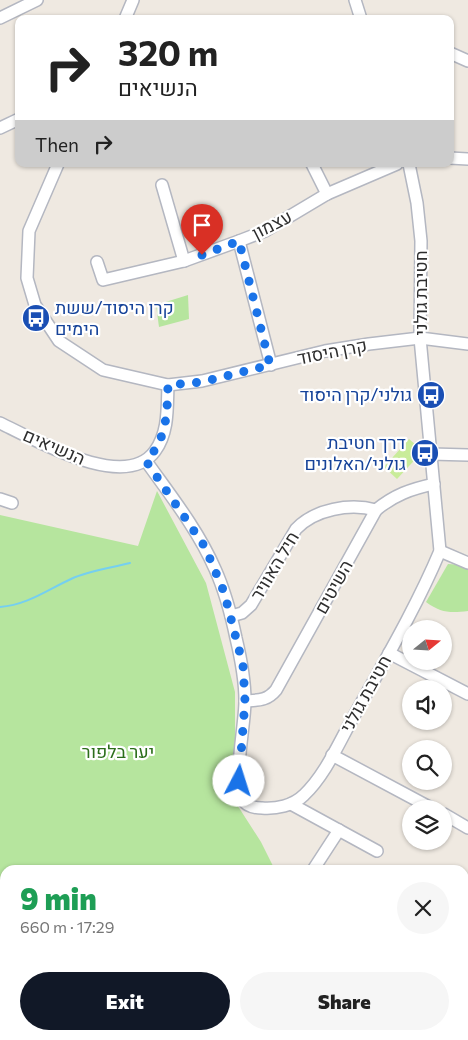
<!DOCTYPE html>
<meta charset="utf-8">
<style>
body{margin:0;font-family:Commissioner,Heebo,sans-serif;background:#f6f6f6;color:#222;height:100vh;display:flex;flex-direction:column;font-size:19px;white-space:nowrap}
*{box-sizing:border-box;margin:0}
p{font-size:16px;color:#767676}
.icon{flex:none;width:28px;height:28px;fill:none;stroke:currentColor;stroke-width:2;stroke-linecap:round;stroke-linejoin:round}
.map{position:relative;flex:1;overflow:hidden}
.side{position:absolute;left:0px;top:865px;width:469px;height:175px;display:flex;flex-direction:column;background:#fff;border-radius:15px 15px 0 0;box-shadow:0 1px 4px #0004}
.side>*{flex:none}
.guide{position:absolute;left:15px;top:15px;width:439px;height:152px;border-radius:10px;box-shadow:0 1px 4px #0004;background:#fff;color:#222;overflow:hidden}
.needle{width:32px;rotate:72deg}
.controls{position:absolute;left:402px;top:620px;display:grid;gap:10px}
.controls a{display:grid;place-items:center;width:50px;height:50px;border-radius:50%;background:#fff;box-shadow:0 1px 4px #0004;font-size:25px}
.pin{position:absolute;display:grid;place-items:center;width:42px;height:42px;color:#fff;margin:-51px -21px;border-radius:50% 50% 50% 0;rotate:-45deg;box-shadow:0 0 5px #0007}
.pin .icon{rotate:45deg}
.me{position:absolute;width:55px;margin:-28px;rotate:5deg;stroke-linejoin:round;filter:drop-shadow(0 0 4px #0008)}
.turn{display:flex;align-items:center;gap:18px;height:105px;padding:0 20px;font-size:22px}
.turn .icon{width:65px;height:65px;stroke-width:2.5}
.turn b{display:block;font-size:35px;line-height:42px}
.then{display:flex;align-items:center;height:48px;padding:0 20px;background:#0003;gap:10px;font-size:19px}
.round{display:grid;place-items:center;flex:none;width:52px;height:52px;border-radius:26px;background:#f6f6f6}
.summary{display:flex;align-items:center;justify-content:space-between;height:85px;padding:0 20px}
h1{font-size:30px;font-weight:800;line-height:38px;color:#1e9e55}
.action{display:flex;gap:10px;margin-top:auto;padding:10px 20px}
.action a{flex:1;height:58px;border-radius:30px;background:#111827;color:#fff;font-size:20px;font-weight:800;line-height:58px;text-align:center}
.action a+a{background:#f6f6f6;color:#222}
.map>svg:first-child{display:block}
.green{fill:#b6e59e}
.pitch{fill:#c9ec9a}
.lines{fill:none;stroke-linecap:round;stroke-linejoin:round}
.stream{stroke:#75cff0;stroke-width:2}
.minor-casing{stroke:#b4b7c1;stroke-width:14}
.major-casing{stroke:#c9c9c9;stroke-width:16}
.minor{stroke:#fff;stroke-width:11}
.major{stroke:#f2d163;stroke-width:14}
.route{stroke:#1a73e8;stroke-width:9;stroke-dasharray:0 16.2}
.labels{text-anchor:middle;stroke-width:4.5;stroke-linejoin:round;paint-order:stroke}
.street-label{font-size:18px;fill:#2e2e2e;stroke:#fff}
.transit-label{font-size:18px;fill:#164399;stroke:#fff;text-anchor:end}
.park-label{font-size:18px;fill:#2c6e1b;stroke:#fff}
</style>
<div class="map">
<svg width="468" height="1040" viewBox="0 0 468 1040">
<rect width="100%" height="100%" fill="#efe9e1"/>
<g class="green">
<path d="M188 295 189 319 159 327 156 305Z"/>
<path d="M157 491 206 583 235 692V760L232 784 234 800 261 842 275 870H5V1035H358V1040H0V515L138 546Z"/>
<path d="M448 564 462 565 468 569V611C450 613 441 613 426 602Z"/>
</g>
<path class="pitch" d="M409 439 423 451 397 479 384 467Z"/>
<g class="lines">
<path class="stream" d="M0 607C27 605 47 590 71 579 88 571 111 568 130 563"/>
<defs>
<g id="minor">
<path d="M355 0 361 19"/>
<path d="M0 18 37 0"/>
<path d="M125 19 133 0"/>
<path d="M450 53 468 61"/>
<path d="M0 128 19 119"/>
<path d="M450 158 468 159"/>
<path d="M58 164 29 231 27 278 35 305 59 341 103 370 168 385 202 381 325 351 369 344 420 338 468 344"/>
<path d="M312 164 327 194"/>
<path d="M162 185 184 261"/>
<path d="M239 241 271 365"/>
<path d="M97 262 103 280 184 261 239 241 265 231 327 194 397 164"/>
<path d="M0 423C34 439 125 493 155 451 169 432 167 407 168 385"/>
<path d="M431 454 468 455"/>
<path d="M146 461C171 496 198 530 215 569 225 591 231 614 236 638 241 659 245 680 245 701 245 725 233 779 242 799 246 806 254 808 262 808 276 809 293 806 304 795 326 774 339 742 354 716 384 662 416 608 440 551L420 338 421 241 417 203 409 164"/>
<path d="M0 499 12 503"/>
<path d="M440 551 468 563"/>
<path d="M231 616 242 613 251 605 296 529C315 509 350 503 376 510"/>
<path d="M389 653 468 694"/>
<path d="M245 701C258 700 267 701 276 690L376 510C394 495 411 489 434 484"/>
<path d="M332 755 433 809"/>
<path d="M291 804 377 851"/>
<path d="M444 814 468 828"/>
<path d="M313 870 339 830"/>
<path d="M464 952 468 945"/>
</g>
<g id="major">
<path d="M464 999 468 987"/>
<path d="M464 1027 468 1015"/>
<path d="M451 1040 452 1035"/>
</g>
</defs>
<use href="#minor" class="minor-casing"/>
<use href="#major" class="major-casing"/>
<use href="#minor" class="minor"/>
<use href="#major" class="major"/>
</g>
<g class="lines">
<path class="route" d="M202 255 239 241 270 365 202 382 168 385C167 414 167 439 146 461L205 547 224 592 243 665 245 701 239 781"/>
</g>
<defs>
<symbol id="bus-disc" viewBox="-11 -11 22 22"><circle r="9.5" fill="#1a4fb4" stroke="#fff"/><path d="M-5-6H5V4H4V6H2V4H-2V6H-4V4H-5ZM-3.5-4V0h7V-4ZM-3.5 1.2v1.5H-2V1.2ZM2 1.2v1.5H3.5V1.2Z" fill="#fff"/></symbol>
</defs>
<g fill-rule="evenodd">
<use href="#bus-disc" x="20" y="302" width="32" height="32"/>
<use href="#bus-disc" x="415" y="379" width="32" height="32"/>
<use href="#bus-disc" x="409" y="437" width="32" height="32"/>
</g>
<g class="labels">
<g class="street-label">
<text transform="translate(272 225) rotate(-27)" y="6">עצמון</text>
<text transform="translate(421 293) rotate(-90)" y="6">חטיבת גולני</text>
<text transform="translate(332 352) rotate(-11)" y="6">קרן היסוד</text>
<text transform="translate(54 447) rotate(23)" y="6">הנשיאים</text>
<text transform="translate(275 566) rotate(-59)" y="6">חיל האוויר</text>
<text transform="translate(334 587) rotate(-61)" y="6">השיטים</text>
<text transform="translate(366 694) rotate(-61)" y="6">חטיבת גולני</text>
</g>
<g class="transit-label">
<text x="55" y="314" text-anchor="start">קרן היסוד/ששת<tspan x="55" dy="21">הימים</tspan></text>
<text x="412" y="401">גולני/קרן היסוד</text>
<text x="406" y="449">דרך חטיבת<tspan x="406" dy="21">גולני/האלונים</tspan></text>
</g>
<g class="park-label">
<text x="118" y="758">יער בלפור</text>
</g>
</g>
</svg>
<div class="controls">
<a><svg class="needle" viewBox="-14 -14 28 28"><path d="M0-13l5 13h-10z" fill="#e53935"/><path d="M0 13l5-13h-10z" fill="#767676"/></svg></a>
<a><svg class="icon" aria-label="sound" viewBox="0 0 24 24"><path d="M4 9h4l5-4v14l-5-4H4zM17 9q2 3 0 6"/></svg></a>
<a><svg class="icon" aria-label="search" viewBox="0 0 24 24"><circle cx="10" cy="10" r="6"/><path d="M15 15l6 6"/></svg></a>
<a><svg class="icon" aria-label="layers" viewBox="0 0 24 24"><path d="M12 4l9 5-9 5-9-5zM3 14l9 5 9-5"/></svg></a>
</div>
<div class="pin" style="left:202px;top:255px;background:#d93025"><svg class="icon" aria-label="arrive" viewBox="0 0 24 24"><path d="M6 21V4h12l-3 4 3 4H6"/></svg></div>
<svg class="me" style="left:239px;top:781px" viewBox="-20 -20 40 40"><circle r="19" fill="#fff"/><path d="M0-13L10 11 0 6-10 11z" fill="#1a73e8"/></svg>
<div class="guide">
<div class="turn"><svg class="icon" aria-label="right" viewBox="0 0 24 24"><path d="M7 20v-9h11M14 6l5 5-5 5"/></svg><div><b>320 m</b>הנשיאים</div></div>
<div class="then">Then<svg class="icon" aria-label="right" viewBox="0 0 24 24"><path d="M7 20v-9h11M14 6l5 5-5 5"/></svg></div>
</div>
<section class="side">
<div class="summary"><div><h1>9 min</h1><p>660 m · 17:29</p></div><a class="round"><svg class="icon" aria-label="close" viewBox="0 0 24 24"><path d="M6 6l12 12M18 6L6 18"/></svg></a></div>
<div class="action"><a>Exit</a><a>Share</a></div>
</section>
</div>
